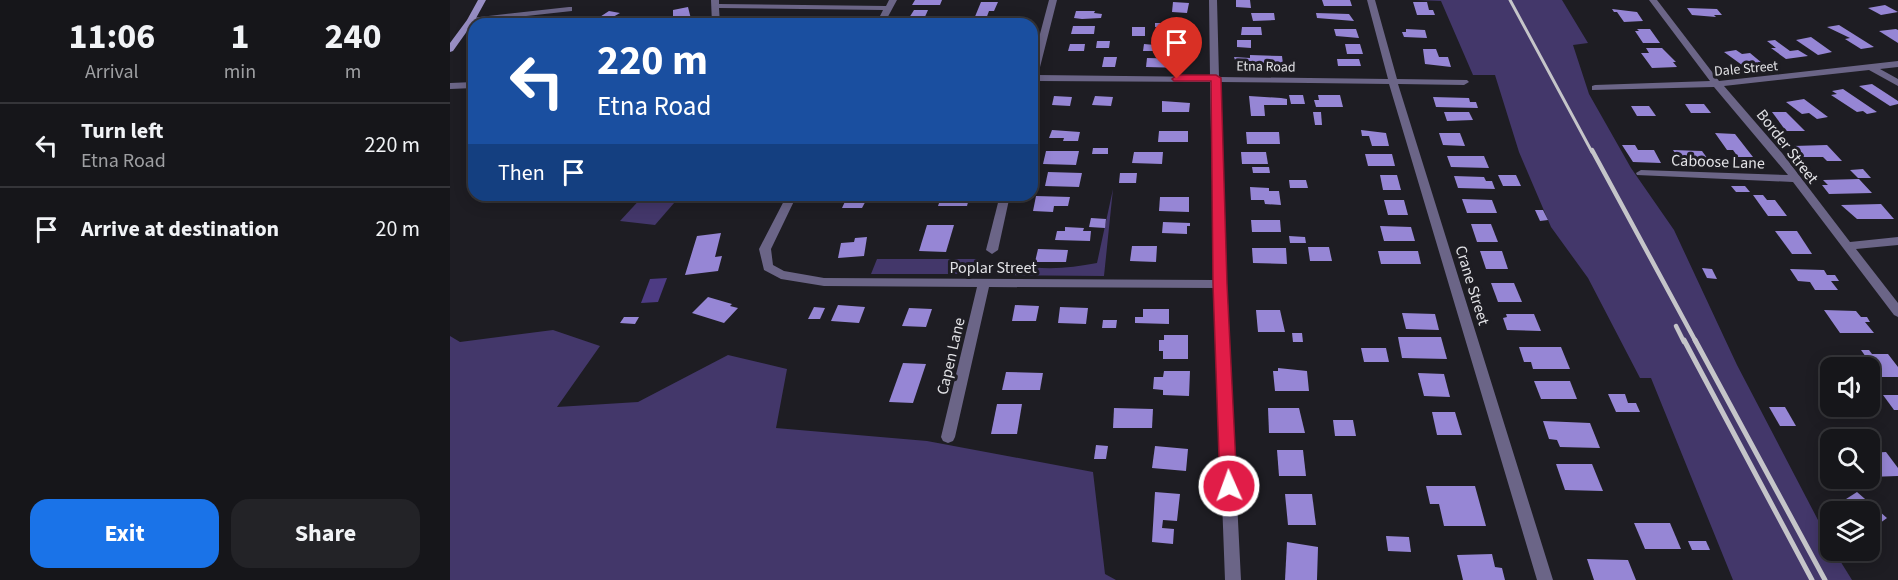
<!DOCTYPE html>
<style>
body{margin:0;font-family:"Source Sans 3",sans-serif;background:#232327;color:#f1f3f6;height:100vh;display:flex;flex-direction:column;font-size:22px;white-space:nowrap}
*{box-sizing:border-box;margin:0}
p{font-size:20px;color:#9e9fa2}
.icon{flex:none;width:33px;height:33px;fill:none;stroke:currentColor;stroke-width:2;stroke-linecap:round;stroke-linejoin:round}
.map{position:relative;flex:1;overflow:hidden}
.drawer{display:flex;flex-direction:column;background:#16161a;width:450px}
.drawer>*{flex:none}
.hud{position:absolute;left:18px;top:18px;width:570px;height:183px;border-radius:18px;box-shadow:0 3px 15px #0003,0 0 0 2px #353539;background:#1a4fa0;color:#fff;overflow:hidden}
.tools{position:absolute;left:1370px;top:357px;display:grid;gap:12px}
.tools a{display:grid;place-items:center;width:60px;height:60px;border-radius:12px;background:#16161a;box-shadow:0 3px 15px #0003,0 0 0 2px #353539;font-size:30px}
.pin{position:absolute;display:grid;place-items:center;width:51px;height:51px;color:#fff;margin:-62px -26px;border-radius:50% 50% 50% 0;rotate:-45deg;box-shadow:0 0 6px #0007}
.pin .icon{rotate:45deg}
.me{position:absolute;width:66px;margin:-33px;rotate:358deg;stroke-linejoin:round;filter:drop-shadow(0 0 4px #0008)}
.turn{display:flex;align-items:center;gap:21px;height:126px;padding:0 30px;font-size:27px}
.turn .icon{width:78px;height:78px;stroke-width:2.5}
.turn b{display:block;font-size:42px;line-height:51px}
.then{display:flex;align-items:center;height:57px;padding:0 30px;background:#0003;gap:12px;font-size:22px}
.eta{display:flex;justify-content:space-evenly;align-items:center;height:102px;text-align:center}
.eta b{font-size:36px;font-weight:700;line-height:42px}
.primary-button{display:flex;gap:12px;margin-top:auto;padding:12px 30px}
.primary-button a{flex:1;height:69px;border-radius:18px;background:#1a73e8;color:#fff;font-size:24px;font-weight:700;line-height:69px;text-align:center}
.primary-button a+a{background:#232327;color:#f1f3f6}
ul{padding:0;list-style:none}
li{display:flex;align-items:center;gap:18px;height:84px;padding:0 30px;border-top:2px solid #353539}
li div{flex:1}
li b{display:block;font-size:22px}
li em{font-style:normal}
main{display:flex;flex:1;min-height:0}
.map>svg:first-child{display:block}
.green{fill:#43376a}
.water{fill:#4d3b83}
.building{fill:#9686d5}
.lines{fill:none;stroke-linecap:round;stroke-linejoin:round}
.minor{fill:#6b6587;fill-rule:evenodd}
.secondary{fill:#988ec4;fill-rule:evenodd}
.rail-far2{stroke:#c5c5c9;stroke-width:3}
.rail-far1{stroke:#c5c5c9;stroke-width:4.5}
.rail{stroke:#c5c5c9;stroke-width:5}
.route{fill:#e11d48;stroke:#92132f;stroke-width:1.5}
.labels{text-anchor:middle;stroke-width:6;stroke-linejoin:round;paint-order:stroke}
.far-street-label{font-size:14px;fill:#e2e2e6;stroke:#1e1d23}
.street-label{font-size:16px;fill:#e2e2e6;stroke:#1e1d23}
</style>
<main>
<section class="drawer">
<div class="eta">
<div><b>11:06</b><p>Arrival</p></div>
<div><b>1</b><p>min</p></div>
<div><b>240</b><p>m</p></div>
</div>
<ul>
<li><svg class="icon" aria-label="left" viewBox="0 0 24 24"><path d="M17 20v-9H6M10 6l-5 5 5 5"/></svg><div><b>Turn left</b><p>Etna Road</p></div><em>220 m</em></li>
<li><svg class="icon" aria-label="arrive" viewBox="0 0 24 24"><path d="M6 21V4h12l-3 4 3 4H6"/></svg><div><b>Arrive at destination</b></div><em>20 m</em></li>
</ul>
<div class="primary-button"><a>Exit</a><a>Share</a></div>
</section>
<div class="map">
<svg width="1448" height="580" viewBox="0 0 1448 580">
<rect width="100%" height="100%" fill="#1e1d23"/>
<g class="green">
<path d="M966 0H1112L1138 43 1123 45 1139 94 1181 168 1224 230 1287 365 1380 543V550L1384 551 1402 580H1283L1201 378H1190L1138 278 1101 227 1069 152 1045 75H1023L991 1Z"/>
<path d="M663 189 654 276 550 275 555 260C585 272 615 269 647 263Z"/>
<path d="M194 195H231L205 225 170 221Z"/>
<path d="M427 259H529L525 274H421Z"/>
<path d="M103 330 150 346 107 407 188 402 278 355 337 369 326 428 477 441 643 472 655 574 666 580H0V336L10 342Z"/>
</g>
<path class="water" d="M217 278 208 302 191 303 200 279Z"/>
<g class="building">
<path d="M465 0H492L490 5H462Z"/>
<path d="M786 0H800L801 8 786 7Z"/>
<path d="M872 0H900L902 6H874Z"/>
<path d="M531 2H548L544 11H539L536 19H524Z"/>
<path d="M723 2 739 3 737 13 722 12Z"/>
<path d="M963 2H977L979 10H983L985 15H967Z"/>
<path d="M1435 5 1448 12 1431 15 1418 8Z"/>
<path d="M238 7 241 19 223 22V10Z"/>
<path d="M1237 8 1267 9 1272 15H1264L1266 17 1242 15Z"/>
<path d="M1162 9 1187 12 1193 21 1174 22 1167 12H1164Z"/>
<path d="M464 10H478L474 19 459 18Z"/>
<path d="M159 11 170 13 163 17 170 18 163 23 155 21 151 24H139Z"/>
<path d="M626 11H645L644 13 652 14 651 18 632 19 624 18Z"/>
<path d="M801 13H824L825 20 803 21Z"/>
<path d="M866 13 899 14 904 21 867 18Z"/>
<path d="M705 23H732V31H715V29L705 27Z"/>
<path d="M1389 25 1424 47 1411 49 1395 39 1400 38 1377 27Z"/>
<path d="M623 26H645L644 34H621Z"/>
<rect x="682" y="27" width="13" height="9"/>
<path d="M792 27H811L812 35H791Z"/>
<path d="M884 29H906L909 38 886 36Z"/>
<path d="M956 29 975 30 977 38 954 37 952 32H956Z"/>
<path d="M1187 29H1200L1210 43H1193L1185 31H1189Z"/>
<path d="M1446 29 1448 30V43L1429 31Z"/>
<path d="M1361 37 1382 52 1368 55 1346 40Z"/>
<path d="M787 40H801V48L787 47Z"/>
<path d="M1325 40 1340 51 1348 50 1358 56 1336 59 1321 48H1326L1317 41Z"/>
<path d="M647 41H660L659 48H646Z"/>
<path d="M724 41 744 42V48L717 49V44H724Z"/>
<path d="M620 44H635L634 51H618Z"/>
<path d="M694 44 705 45 707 47V51H693Z"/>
<path d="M895 44H910L913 54H897Z"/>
<path d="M1196 48H1212L1226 62H1223L1227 67 1202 68 1191 53H1199Z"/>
<path d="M973 49H986L989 57H998L1001 67 975 64Z"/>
<path d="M1286 50 1292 54 1300 53 1312 63 1292 65 1274 52Z"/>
<path d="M800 55 832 56 833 64 800 63V66H787L784 57 800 58Z"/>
<path d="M654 57H667L665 67H652Z"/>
<path d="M697 58 736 59 735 68 696 67Z"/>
<path d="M887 59H909L911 66H888Z"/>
<path d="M1422 84 1448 101V104L1440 106 1409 86Z"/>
<path d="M1393 89 1427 112 1417 114 1413 111 1407 112 1381 95 1387 94 1382 91Z"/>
<path d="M839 95H853L855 104H841Z"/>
<path d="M868 95H890L893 107H866L864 100H869Z"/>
<path d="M604 96 622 97 620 106 602 105Z"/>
<path d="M645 96 663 97 661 106 642 105Z"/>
<path d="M799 96 831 98 837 99V105H814L815 116H801Z"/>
<path d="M983 97 1019 98 1020 102H1026L1028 108 986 107Z"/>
<path d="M1354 99 1378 117 1367 119 1359 113 1352 114 1336 102Z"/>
<path d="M712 101 740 103 739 112H712Z"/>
<path d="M1235 104H1254L1261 113H1241Z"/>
<path d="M1181 106H1199L1206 116H1187Z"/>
<path d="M863 112H871L872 125H865Z"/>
<path d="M994 112H1019L1023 120 997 121Z"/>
<path d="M1322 112H1336L1355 131H1336Z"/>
<path d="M602 130 630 132 628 141H613L614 138H599Z"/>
<path d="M911 130 936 133 939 146H922L919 136H912Z"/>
<path d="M709 131H738V142H708Z"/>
<path d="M796 132H829L830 144H797Z"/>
<path d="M989 133H1010L1015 146 993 145Z"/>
<path d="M1265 133 1285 134 1303 157H1288L1283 150H1277Z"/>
<path d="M1172 145H1185L1188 150H1204L1211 163 1183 162Z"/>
<path d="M1377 145 1392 161H1377L1373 157H1353L1343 146Z"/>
<path d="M643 148H658V154H642Z"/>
<path d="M1223 150 1252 151 1260 162H1231Z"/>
<path d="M596 151H629L626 165 593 164Z"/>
<path d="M684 152H713L712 164 682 163Z"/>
<path d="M791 152H816L818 164H792Z"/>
<path d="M915 154H942L945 166H918Z"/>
<path d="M997 156H1034L1039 168 1001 167Z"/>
<path d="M802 167H819L820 173H803Z"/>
<path d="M1413 169 1421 178H1408L1400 170Z"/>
<path d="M598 172 632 173 629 187 595 186Z"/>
<path d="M670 173H687L686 183H669Z"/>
<path d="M930 175H947L951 190H933Z"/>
<path d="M1048 175H1066L1071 186H1053Z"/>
<path d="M1004 176 1034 177 1036 181H1042L1045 189 1008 188Z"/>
<path d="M1409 179 1422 193 1379 194 1372 185H1378L1373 180Z"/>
<path d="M839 180H856L858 188H840Z"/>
<path d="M1281 186H1295L1300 192H1286Z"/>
<path d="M800 187 819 188V191H829L831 205 815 204 814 200H801Z"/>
<path d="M398 195H419L412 208H392Z"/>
<path d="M497 195H520L517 206H488L490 200H495Z"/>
<path d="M1303 195H1313L1317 200H1325L1337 216H1318Z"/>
<path d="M586 196 620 197 618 206H604L603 212 583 211Z"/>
<path d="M710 197H739V212L709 211Z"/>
<path d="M1012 199 1042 200 1047 213H1017Z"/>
<path d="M934 200H954L958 215H938Z"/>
<path d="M1431 204 1444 219H1407L1391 205Z"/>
<path d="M1085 210H1093L1098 220 1090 221Z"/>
<path d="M641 218 656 219 655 228 639 227Z"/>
<path d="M801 220H830L831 232H802Z"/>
<path d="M713 222 740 223V226H737V234L712 233Z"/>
<path d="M1021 224H1041L1048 242H1027Z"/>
<path d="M477 225H504L496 252 469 251Z"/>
<path d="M930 226 961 227 965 241H934Z"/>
<path d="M615 227 634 228 633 231H641L640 241 605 240 607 231H615Z"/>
<path d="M1325 231H1347L1362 254H1342Z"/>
<path d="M271 233 265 257 272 256 268 271 235 275 247 236Z"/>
<path d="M839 236 855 237 856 243H840Z"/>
<path d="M417 237 414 256 388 258 391 243 404 242 405 238Z"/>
<path d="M682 246H707L706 262 680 261Z"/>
<path d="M858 247H879L882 261H860Z"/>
<path d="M802 248H836L837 264 803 263Z"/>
<path d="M588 249 618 250 616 262H585Z"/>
<path d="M928 251H968L971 264H931Z"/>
<path d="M1030 251H1052L1058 269H1036Z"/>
<path d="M1252 268 1262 269 1267 279 1257 278Z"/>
<path d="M1340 269 1374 270 1377 275H1385L1389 281H1381L1388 290H1365L1360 282 1348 281Z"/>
<path d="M1041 283H1064L1072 302H1048Z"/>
<path d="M258 297 282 304 280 306 288 308 274 323 242 313Z"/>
<path d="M388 305 415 307 409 323 381 321Z"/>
<path d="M565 305 589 306 586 321H562Z"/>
<path d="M364 307 375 308 370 319H358Z"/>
<path d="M610 307 638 308 636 324 608 323Z"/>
<path d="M459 308 482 309 476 327 452 326Z"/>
<path d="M693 309H719V324L685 323V317H693Z"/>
<path d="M806 310H830L835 332H808Z"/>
<path d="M1374 310 1406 311 1411 317H1417L1420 322H1415L1424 333H1390Z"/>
<path d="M952 313 985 314 989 330 956 329Z"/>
<path d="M1056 314H1084L1091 331 1057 330 1053 318 1057 317Z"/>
<path d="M174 317H189L185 324 170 323Z"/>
<path d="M653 320H667L666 328H652Z"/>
<path d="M842 333H852L853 342H843Z"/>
<path d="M714 335H738V359H713V351H709V340H714Z"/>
<path d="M948 337H991L997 359 952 358Z"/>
<path d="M1069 347H1111L1120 369H1083L1081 362H1074Z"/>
<path d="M911 348H936L939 362H914Z"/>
<path d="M1411 350H1419L1422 354H1438L1448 367V377H1430Z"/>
<path d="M453 363 476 364 463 403 439 402Z"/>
<path d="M828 368 857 371 859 391H825L823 371H828Z"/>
<path d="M714 371H740L739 396 713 395V390L703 389 704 377H713Z"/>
<path d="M556 372 593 373 590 390H552Z"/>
<path d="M968 373 994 374 1000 397 974 396Z"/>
<path d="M1084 381H1120L1127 399H1091Z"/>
<path d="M1158 394H1175L1178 403H1186L1190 412H1166Z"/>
<path d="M1433 395H1448V410H1444Z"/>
<path d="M547 404H572L567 434H541Z"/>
<path d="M1319 407H1335L1346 426H1330Z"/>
<path d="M664 408 703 409 702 428H663Z"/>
<path d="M818 408H849L855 433H819Z"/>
<path d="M982 412H1005L1012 435H987Z"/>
<path d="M883 420H903L906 436H885Z"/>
<path d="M1093 421 1140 423 1150 448 1110 447 1107 440 1099 439Z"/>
<path d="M646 445 658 446 656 459H644Z"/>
<path d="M705 446 738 449 736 471 702 468Z"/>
<path d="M827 450H853L856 476H829Z"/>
<path d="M1436 452 1448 468V476L1419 477V453Z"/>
<path d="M1106 464H1142L1153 491 1115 490Z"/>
<path d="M976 486H1025L1036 526H994L989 504H980Z"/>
<path d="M705 492 730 494 727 521 713 520 712 528 724 529 723 544 702 542Z"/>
<path d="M1407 492 1437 518 1419 531V512H1386L1382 508Z"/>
<path d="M835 494H862L866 525H838Z"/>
<path d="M1184 523H1220L1231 549H1195Z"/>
<path d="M936 536 959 537 961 552 938 551Z"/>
<path d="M1238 541H1256L1260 550H1242Z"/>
<path d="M837 542 868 547 867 580H835Z"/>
<path d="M1042 554 1045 567 1052 568 1055 580H1013L1007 555Z"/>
<path d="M1137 559 1178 560 1186 580H1144Z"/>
</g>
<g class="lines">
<g class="minor">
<path d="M261 0H269V4L436 6 439 0H447L434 24H426L433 10 269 8 270 24H262Z"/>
<path d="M599 0H607L588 75 760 77 759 0H767L769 77 938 79 917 0H925L947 79 1017 80 1019 82 1014 85 948 84 1103 580H1087L939 84 770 82 776 284 791 580H775L764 288 539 287 505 437 503 441 498 443 493 441 491 437 527 287 374 286 331 279 314 270 309 249 337 195H347L321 249 323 265 334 271 374 278 764 280 760 82 587 81 582 84V64Z"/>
<path d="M1199 0H1207L1269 81 1448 61V67L1430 69 1448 79V86L1419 70 1274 86 1332 153 1400 242 1448 237V245L1406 249 1448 303V317L1444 315 1343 182 1187 175 1186 173 1191 170 1338 175 1264 87 1142 90V86L1145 85 1260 81Z"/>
<path d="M119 7H122V11L21 22 17 20 21 18Z"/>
<path d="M24 82V88L0 89V83Z"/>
<path d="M550 195H560L548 250 542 254 536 250Z"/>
</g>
<path class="secondary" d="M28 0H36L25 20 3 51 0 52V43L17 20Z"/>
<path class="rail-far2" d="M1060 0 1142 152"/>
<g class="rail-far1">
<path d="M1142 150 1246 342"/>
<path d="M1226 326 1234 342"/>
</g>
<g class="rail">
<path d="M1234 340 1362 580"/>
<path d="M1245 340 1375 580"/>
</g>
</g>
<path class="route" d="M727 75H766L771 78 777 284 787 486 785 491 779 494 773 491 770 486 763 284 761 81H724L722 79Z"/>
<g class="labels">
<g class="far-street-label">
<text transform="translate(816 66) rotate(1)" y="5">Etna Road</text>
<text transform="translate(1296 68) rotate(-5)" y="5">Dale Street</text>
</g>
<g class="street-label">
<text transform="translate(1338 146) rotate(52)" y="6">Border Street</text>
<text transform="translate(1268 161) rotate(2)" y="6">Caboose Lane</text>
<text x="543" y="273">Poplar Street</text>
<text transform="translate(1023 285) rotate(73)" y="6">Crane Street</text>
<text transform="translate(500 356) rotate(-77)" y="6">Capen Lane</text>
</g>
</g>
</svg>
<div class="tools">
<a><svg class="icon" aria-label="sound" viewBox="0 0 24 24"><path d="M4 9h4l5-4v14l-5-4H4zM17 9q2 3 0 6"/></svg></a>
<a><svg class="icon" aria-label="search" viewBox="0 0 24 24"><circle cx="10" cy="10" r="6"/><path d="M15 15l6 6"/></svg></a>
<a><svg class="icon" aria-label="layers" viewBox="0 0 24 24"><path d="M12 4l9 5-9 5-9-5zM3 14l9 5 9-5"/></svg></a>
</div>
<div class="pin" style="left:727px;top:79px;background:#d93025"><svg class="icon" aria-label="arrive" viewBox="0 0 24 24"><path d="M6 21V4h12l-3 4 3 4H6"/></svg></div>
<svg class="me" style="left:779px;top:486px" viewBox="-20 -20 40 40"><circle r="17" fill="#e11d48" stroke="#fff" stroke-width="3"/><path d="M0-11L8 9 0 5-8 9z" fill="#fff"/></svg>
<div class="hud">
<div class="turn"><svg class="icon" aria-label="left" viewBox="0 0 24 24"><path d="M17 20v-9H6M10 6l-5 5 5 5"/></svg><div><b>220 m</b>Etna Road</div></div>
<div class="then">Then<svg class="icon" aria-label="arrive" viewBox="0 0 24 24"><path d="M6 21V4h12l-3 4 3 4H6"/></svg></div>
</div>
</div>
</main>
